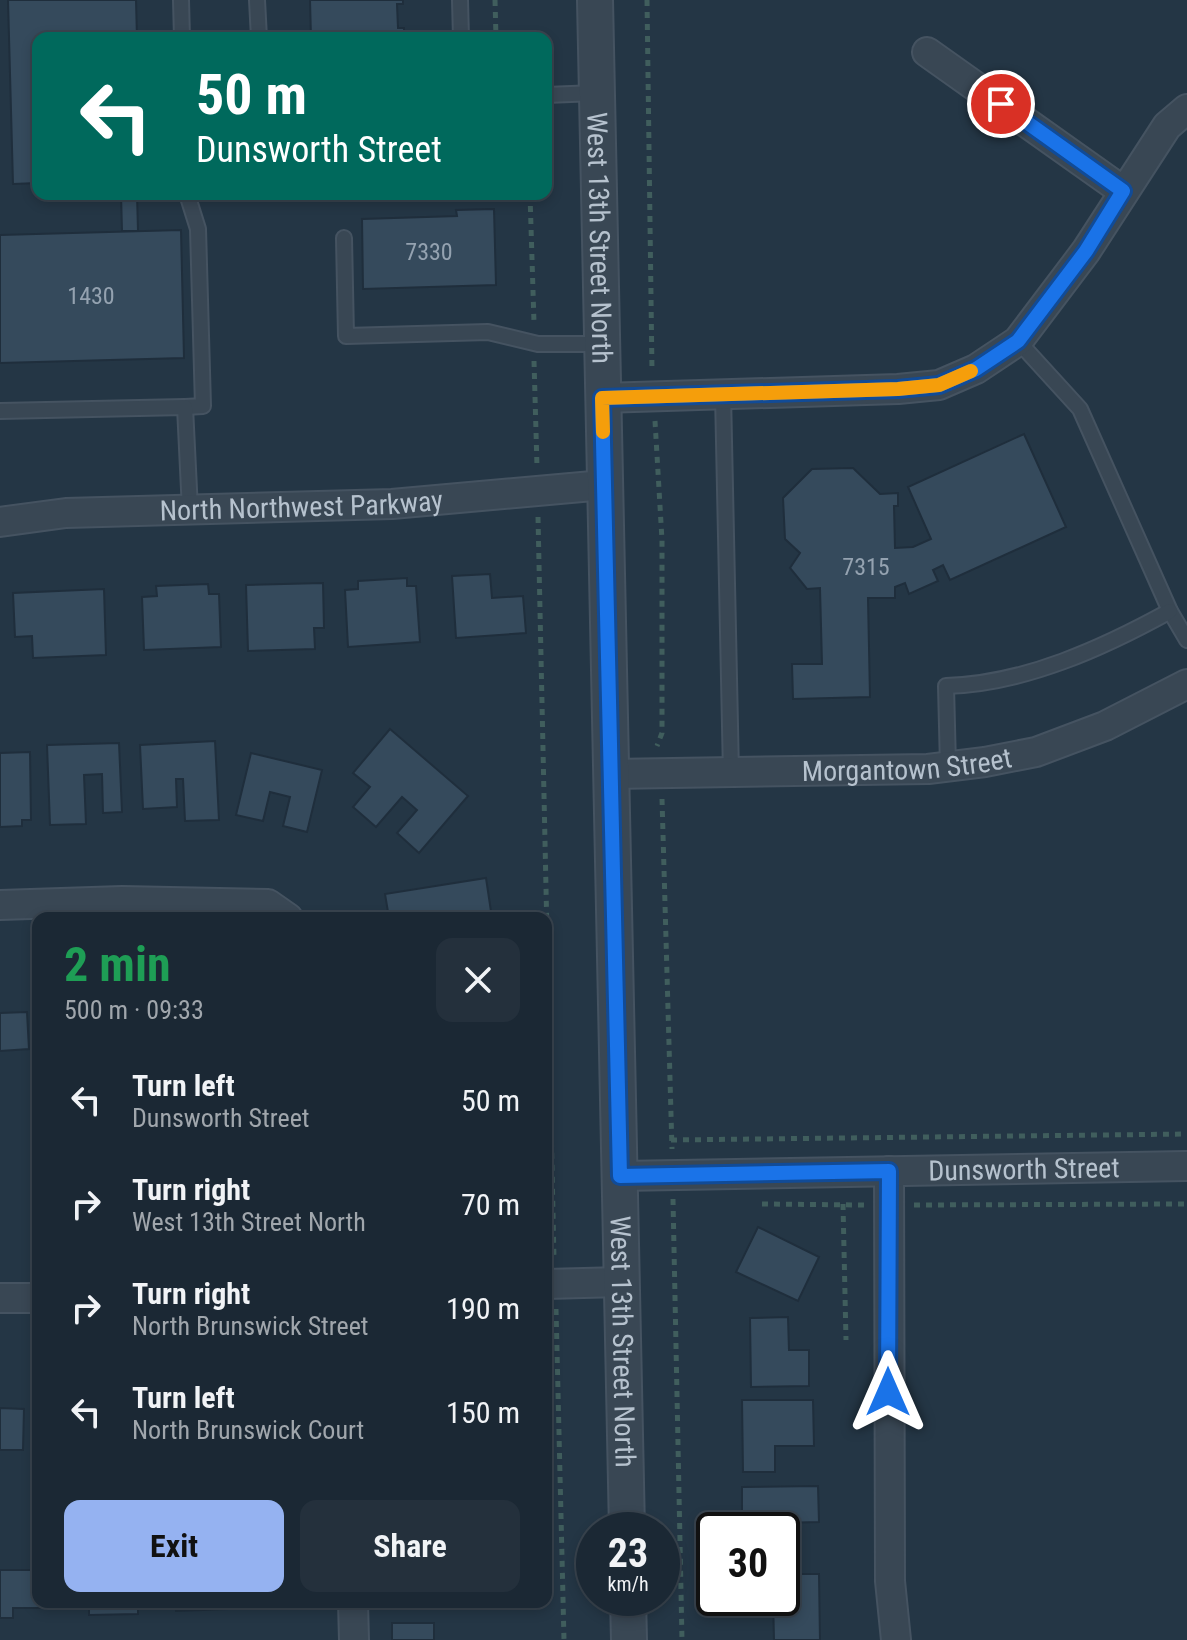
<!DOCTYPE html>
<meta charset="utf-8">
<style>
body{margin:0;font-family:"Roboto Condensed",sans-serif;background:#24303c;color:#f1f3f6;height:100vh;display:flex;flex-direction:column;font-size:30px;white-space:nowrap}
*{box-sizing:border-box;margin:0}
p{font-size:26px;color:#a0a6ac}
.icon{flex:none;width:44px;height:44px;fill:none;stroke:currentColor;stroke-width:2;stroke-linecap:round;stroke-linejoin:round}
.map{position:relative;flex:1;overflow:hidden}
.details{position:absolute;left:32px;top:912px;width:520px;height:696px;display:flex;flex-direction:column;background:#1b2834;border-radius:16px;box-shadow:0 4px 12px #0003,0 0 0 2px #39444f}
.details>*{flex:none}
.hud{position:absolute;left:32px;top:32px;width:520px;height:168px;border-radius:16px;box-shadow:0 4px 12px #0003,0 0 0 2px #39444f;background:#00695c;color:#fff;overflow:hidden}
.speed{position:absolute;left:576px;top:1512px;display:flex;gap:16px;font-size:40px;font-weight:700;text-align:center}
.speed>*{display:grid;place-content:center;width:104px;height:104px;border-radius:50%;background:#1b2834;box-shadow:0 4px 12px #0003,0 0 0 2px #39444f;line-height:1}
.speed small{font-size:20px;font-weight:400}
.speed .limit{border:4px solid #111;border-radius:12px;background:#fff;color:#111}
.pin{position:absolute;display:grid;place-items:center;width:68px;height:68px;color:#fff;margin:-34px;border:4px solid #fff;border-radius:50%;box-shadow:0 2px 8px #0007}
.me{position:absolute;width:88px;margin:-44px;rotate:0deg;stroke-linejoin:round;filter:drop-shadow(0 0 6px #0008)}
.turn{display:flex;align-items:center;gap:28px;height:168px;padding:0 32px;font-size:36px}
.turn .icon{width:104px;height:104px;stroke-width:2.5}
.turn b{display:block;font-size:56px;line-height:68px}
.round{display:grid;place-items:center;flex:none;width:84px;height:84px;border-radius:16px;background:#24303c}
.summary{display:flex;align-items:center;justify-content:space-between;height:136px;padding:0 32px}
h1{font-size:48px;font-weight:700;line-height:60px;color:#1e9e55}
.button{display:flex;gap:16px;margin-top:auto;padding:16px 32px}
.button a{flex:1;height:92px;border-radius:16px;background:#95b2f1;color:#111;font-size:32px;font-weight:700;line-height:92px;text-align:center}
.button a+a{background:#24303c;color:#f1f3f6}
ul{padding:0;list-style:none}
li{display:flex;align-items:center;gap:24px;height:104px;padding:0 32px}
li div{flex:1}
li b{display:block;font-size:30px}
li em{font-style:normal}
.map>svg:first-child{display:block}
.building{fill:#354a5c;stroke:#1f2e3c;stroke-width:2}
.lines{fill:none;stroke-linecap:round;stroke-linejoin:round}
.service-casing{stroke:#455361;stroke-width:18}
.minor-casing{stroke:#455361;stroke-width:32}
.tertiary-casing{stroke:#455361;stroke-width:38}
.path{stroke:#405e5d;stroke-width:5;stroke-dasharray:6 6;stroke-linecap:butt}
.service{stroke:#394754;stroke-width:14}
.minor{stroke:#394754;stroke-width:28}
.tertiary{stroke:#394754;stroke-width:34}
.route-casing{stroke:#114b97;stroke-width:20}
.route{stroke:#1a73e8;stroke-width:14}
.slow{stroke:#f59e0b;stroke-width:14}
.labels{text-anchor:middle;stroke-width:8;stroke-linejoin:round;paint-order:stroke}
.number-label{font-size:24px;fill:#94a2b0}
.street-label{font-size:28px;fill:#b6c2ce;stroke:#1d2c3a}
</style>
<div class="map">
<svg width="1187" height="1640" viewBox="0 0 1187 1640">
<rect width="100%" height="100%" fill="#243645"/>
<g class="building">
<path d="M8 0H136L137 38H38V183L13 184Z"/>
<path d="M310 0H403V4H397L398 28H404V38H311Z"/>
<path d="M121 194H137L138 231H122Z"/>
<path d="M315 194H466V197L315 201Z"/>
<path d="M494 209 496 285 363 289 362 219 457 216 456 210Z"/>
<path d="M181 230 184 358 0 363V235Z"/>
<path d="M1024 434 1066 527 950 580 943 565 933 570 938 581 909 594 905 583 895 587V598H868L870 697 793 699 792 664H822L820 588 807 589 790 568 800 553 785 539 783 498 812 469 853 468 880 494 898 493V506H894L895 548 913 547 931 539 908 487Z"/>
<path d="M490 574 492 598 523 596 526 633 456 638 452 576Z"/>
<path d="M407 578V586H416L420 642 348 647 345 590 358 589V581Z"/>
<path d="M323 583 324 628H314L315 649 248 651 246 585Z"/>
<path d="M208 584 209 594H219L221 647 144 650 142 597 157 596 156 586Z"/>
<path d="M104 589 106 655 33 658 32 636 15 637 13 593Z"/>
<path d="M390 729 468 796 419 853 397 833 417 810 402 797 376 827 353 807 370 787 353 773Z"/>
<path d="M215 741 219 820 185 821 183 779H176L177 807 143 809 140 745Z"/>
<path d="M119 743 122 812 103 813 102 774 84 775 86 824 50 825 47 745Z"/>
<path d="M30 752 31 820H22V826L0 827V753Z"/>
<path d="M251 753 322 770 307 832 283 826 290 797 270 792 263 821 236 815Z"/>
<path d="M486 878 492 918H389L385 894Z"/>
<path d="M27 1012 29 1049 0 1051V1013Z"/>
<path d="M758 1227 819 1257 798 1301 736 1272Z"/>
<path d="M788 1317 789 1350H809V1386L751 1387 750 1318Z"/>
<path d="M742 1400H813L814 1446H775V1472H743Z"/>
<path d="M0 1408 24 1409 23 1450H0Z"/>
<path d="M818 1486 819 1522 780 1523V1530H742V1487Z"/>
<path d="M546 1568H548L550 1601H546Z"/>
<path d="M0 1570H38L41 1608H13V1618H0Z"/>
<path d="M782 1574H819L820 1640H774L773 1598H782Z"/>
<path d="M63 1602H138V1614L89 1615V1603Z"/>
<path d="M176 1602H254V1608L176 1611Z"/>
<rect x="392" y="1623" width="42" height="17"/>
</g>
<g class="lines">
<defs>
<g id="service">
<path d="M181 0 182 38"/>
<path d="M257 0 259 38"/>
<path d="M460 0 461 38"/>
<path d="M546 95 596 93"/>
<path d="M344 238 346 336 488 332 538 344H601"/>
<path d="M1018 341 1080 409 1170 611 1187 640"/>
<path d="M723 394 731 773"/>
<path d="M185 407 203 406 198 229 187 194"/>
<path d="M0 411 185 407 190 510"/>
<path d="M948 766 946 686C1024 684 1103 648 1170 611"/>
</g>
<g id="minor">
<path d="M927 52 1123 191"/>
<path d="M602 398 898 389 939 385 976 369 1018 341 1086 251 1167 126 1187 109"/>
<path id="s1" d="M0 522 66 513 392 504 604 485"/>
<path id="s2" d="M611 774 928 769 985 762 1036 752 1105 726 1187 684"/>
<path d="M0 905 122 901 268 904 288 918"/>
<path d="M889 1171 890 1581 896 1640"/>
<path id="s3" d="M620 1176 1187 1166"/>
<path d="M546 1284 621 1282"/>
<path d="M0 1298H38"/>
<path d="M353 1602 354 1640"/>
</g>
<g id="tertiary">
<path id="s4" d="M595 0 627 1530"/>
<path d="M628 1598 629 1640"/>
</g>
</defs>
<use href="#service" class="service-casing"/>
<use href="#minor" class="minor-casing"/>
<use href="#tertiary" class="tertiary-casing"/>
<g class="path">
<path d="M495 0 496 38"/>
<path d="M647 0 652 371"/>
<path d="M530 194 534 323"/>
<path d="M534 361 537 467"/>
<path d="M655 421 662 540V733L657 746"/>
<path d="M538 517 554 1259"/>
<path d="M662 799 672 1149"/>
<path d="M671 1140 1187 1134"/>
<path d="M673 1199 682 1640"/>
<path d="M762 1204 864 1205"/>
<path d="M843 1204 846 1340"/>
<path d="M914 1205 1187 1204"/>
<path d="M556 1309 564 1640"/>
</g>
<use href="#service" class="service"/>
<use href="#minor" class="minor"/>
<use href="#tertiary" class="tertiary"/>
</g>
<g class="lines">
<defs>
<path id="route" d="M888 1392 889 1171 620 1176 602 398 898 389 939 385 976 369 1018 341 1086 251 1123 191 1001 104"/>
</defs>
<use href="#route" class="route-casing"/>
<use href="#route" class="route"/>
<path class="slow" d="M603 432 602 398 898 389 939 385 971 371"/>
</g>
<g class="labels">
<g class="number-label">
<text x="429" y="260">7330</text>
<text x="91" y="304">1430</text>
<text x="866" y="575">7315</text>
</g>
<g class="street-label">
<text dy="10" stroke="none"><textPath href="#s4" startOffset="238">West 13th Street North</textPath></text>
<text dy="10" stroke="none"><textPath href="#s1" startOffset="302">North Northwest Parkway</textPath></text>
<text dy="10" stroke="none"><textPath href="#s2" startOffset="296">Morgantown Street</textPath></text>
<text dy="10" stroke="none"><textPath href="#s3" startOffset="404">Dunsworth Street</textPath></text>
<text dy="10" stroke="none"><textPath href="#s4" startOffset="1342">West 13th Street North</textPath></text>
</g>
</g>
</svg>
<div class="speed"><div>23<small>km/h</small></div><div class="limit">30</div></div>
<div class="pin" style="left:1001px;top:104px;background:#d93025"><svg class="icon" aria-label="arrive" viewBox="0 0 24 24"><path d="M6 21V4h12l-3 4 3 4H6"/></svg></div>
<svg class="me" style="left:888px;top:1392px" viewBox="-20 -20 40 40"><path d="M0-17L14 15 0 8-14 15z" fill="#1a73e8" stroke="#fff" stroke-width="4"/></svg>
<div class="hud">
<div class="turn"><svg class="icon" aria-label="left" viewBox="0 0 24 24"><path d="M17 20v-9H6M10 6l-5 5 5 5"/></svg><div><b>50 m</b>Dunsworth Street</div></div>
</div>
<section class="details">
<div class="summary"><div><h1>2 min</h1><p>500 m · 09:33</p></div><a class="round"><svg class="icon" aria-label="close" viewBox="0 0 24 24"><path d="M6 6l12 12M18 6L6 18"/></svg></a></div>
<ul>
<li><svg class="icon" aria-label="left" viewBox="0 0 24 24"><path d="M17 20v-9H6M10 6l-5 5 5 5"/></svg><div><b>Turn left</b><p>Dunsworth Street</p></div><em>50 m</em></li>
<li><svg class="icon" aria-label="right" viewBox="0 0 24 24"><path d="M7 20v-9h11M14 6l5 5-5 5"/></svg><div><b>Turn right</b><p>West 13th Street North</p></div><em>70 m</em></li>
<li><svg class="icon" aria-label="right" viewBox="0 0 24 24"><path d="M7 20v-9h11M14 6l5 5-5 5"/></svg><div><b>Turn right</b><p>North Brunswick Street</p></div><em>190 m</em></li>
<li><svg class="icon" aria-label="left" viewBox="0 0 24 24"><path d="M17 20v-9H6M10 6l-5 5 5 5"/></svg><div><b>Turn left</b><p>North Brunswick Court</p></div><em>150 m</em></li>
</ul>
<div class="button"><a>Exit</a><a>Share</a></div>
</section>
</div>
